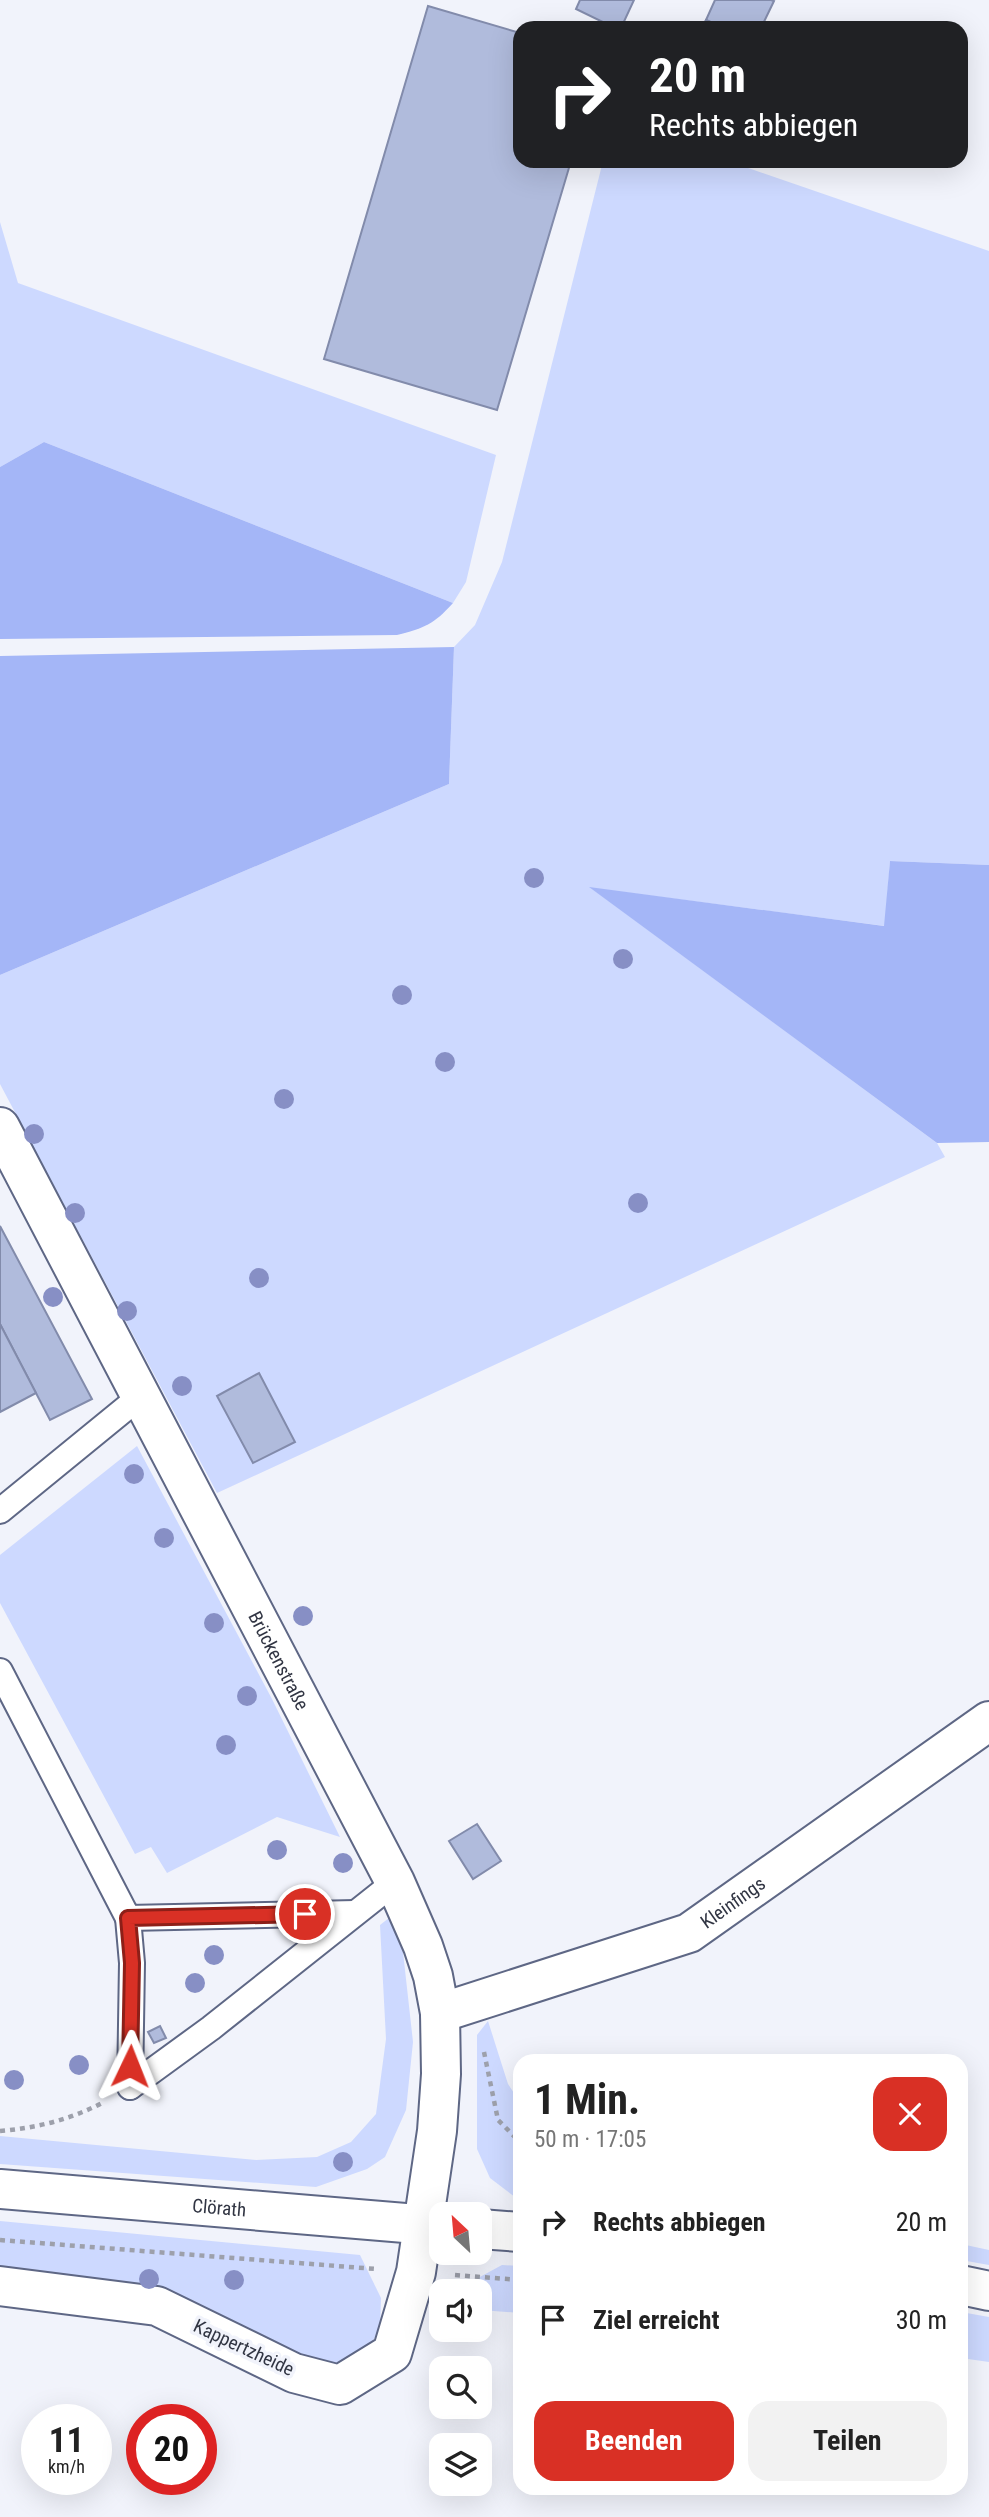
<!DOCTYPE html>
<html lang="de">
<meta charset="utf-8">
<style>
body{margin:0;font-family:"Roboto Condensed",sans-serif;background:#f2f2f2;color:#222;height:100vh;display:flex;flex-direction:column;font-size:26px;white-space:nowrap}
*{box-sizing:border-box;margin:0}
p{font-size:23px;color:#767676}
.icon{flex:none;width:38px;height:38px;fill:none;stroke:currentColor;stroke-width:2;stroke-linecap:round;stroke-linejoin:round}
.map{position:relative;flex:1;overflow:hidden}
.panel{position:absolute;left:513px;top:2054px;width:455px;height:441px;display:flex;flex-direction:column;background:#fff;border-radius:21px;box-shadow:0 7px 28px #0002}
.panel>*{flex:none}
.banner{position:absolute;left:513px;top:21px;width:455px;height:147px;border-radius:21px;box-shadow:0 7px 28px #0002;background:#202124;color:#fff;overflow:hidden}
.needle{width:46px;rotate:334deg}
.fabs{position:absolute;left:429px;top:2202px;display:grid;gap:14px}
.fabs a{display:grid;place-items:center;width:63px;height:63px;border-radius:14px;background:#fff;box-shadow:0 7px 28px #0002;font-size:35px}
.speed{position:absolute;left:21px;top:2404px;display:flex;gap:14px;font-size:35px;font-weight:700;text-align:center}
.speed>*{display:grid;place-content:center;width:91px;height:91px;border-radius:50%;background:#fff;box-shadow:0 7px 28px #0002;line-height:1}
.speed small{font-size:18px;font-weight:400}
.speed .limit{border:10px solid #d22;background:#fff;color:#111}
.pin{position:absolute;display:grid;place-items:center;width:60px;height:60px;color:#fff;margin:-30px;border:4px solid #fff;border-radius:50%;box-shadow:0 2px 7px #0007}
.me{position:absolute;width:77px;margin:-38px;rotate:2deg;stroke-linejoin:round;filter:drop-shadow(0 0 5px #0008)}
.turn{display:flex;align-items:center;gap:24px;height:147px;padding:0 21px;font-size:32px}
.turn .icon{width:91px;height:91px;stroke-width:2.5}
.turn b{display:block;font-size:49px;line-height:60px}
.round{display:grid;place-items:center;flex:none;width:74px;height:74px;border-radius:21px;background:#f2f2f2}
.head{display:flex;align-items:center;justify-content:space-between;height:119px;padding:0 21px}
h1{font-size:42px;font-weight:700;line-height:52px}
.cta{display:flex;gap:14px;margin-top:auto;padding:14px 21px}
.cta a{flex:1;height:80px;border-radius:21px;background:#d93025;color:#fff;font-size:28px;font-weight:700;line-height:80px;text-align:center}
.cta a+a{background:#f2f2f2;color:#222}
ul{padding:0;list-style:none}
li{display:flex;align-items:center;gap:21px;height:98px;padding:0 21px}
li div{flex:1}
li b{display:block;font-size:26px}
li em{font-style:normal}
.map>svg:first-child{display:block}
.green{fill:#cdd9ff}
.forest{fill:#a4b6f7}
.building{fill:#b0bbdc;stroke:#828bab;stroke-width:2}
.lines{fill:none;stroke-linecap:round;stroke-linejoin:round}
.lane-casing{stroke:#5e6785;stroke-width:28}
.street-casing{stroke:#5e6785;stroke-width:42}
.secondary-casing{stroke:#5e6785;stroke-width:42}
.path{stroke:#9da0ab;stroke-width:4.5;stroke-dasharray:5 5;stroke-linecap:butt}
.lane{stroke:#fff;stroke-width:24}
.street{stroke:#fff;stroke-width:38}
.secondary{stroke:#fff;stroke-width:38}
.tree{fill:#878fc5}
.route-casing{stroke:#8d1f18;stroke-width:18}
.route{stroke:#d93025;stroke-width:12}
.labels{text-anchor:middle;stroke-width:7;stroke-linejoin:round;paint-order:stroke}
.street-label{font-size:19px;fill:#313543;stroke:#f1f3fb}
</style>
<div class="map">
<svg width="989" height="2517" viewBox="0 0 989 2517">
<rect width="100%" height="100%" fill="#f1f3fb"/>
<g class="green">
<path d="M603 161H728L989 251V865L890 861 885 926 591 888 937 1143 945 1157 217 1493 0 1084V975L449 784 454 647 475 625 502 562Z"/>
<path d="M0 222 18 283 496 455 466 582 453 603 44 442 0 467Z"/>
<path d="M137 1446 272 1699 340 1837 277 1817 167 1873 151 1847 135 1854 0 1603V1555Z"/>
<path d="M389 1918 403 1952 413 2042 406 2110 385 2157 367 2169 316 2187 0 2164V2136L256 2160 317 2157 351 2142 376 2114 386 2039 380 1925Z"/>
<path d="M488 2021 508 2084 520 2102V2201L490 2178 477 2149V2035Z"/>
<path d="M0 2221 360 2255 381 2298 380 2330 362 2356 328 2365 0 2274Z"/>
<path d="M961 2244 989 2250V2265L961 2260Z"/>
<path d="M502 2265 520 2266V2313L480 2310V2291H454Z"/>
<path d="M961 2312 989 2317V2362L961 2358Z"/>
</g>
<g class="forest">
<path d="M44 442 453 603C434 624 425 628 397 635L0 639V467Z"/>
<path d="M454 647 449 784 0 975V656Z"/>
<path d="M890 861 989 865V1142L937 1143 589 887 884 926Z"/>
</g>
<g class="building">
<path d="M580 0H634L621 28H615L576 9Z"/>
<path d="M715 0H771L774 1 761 28H724L706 20Z"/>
<path d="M428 6 520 33V161H571L497 410 324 359Z"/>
<path d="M706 20 724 28H701Z"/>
<path d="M0 1226 92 1399 50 1420 0 1324Z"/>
<path d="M0 1324 36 1393 0 1412Z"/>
<path d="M259 1373 295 1442 253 1463 217 1396Z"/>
<path d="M477 1824 501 1861 473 1879 449 1841Z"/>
<path d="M160 2026 166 2038 154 2043 148 2032Z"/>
</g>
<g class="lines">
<defs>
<g id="lane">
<path d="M0 1511 142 1395"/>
<path d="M0 1671 128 1918 355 1913"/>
<path d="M128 1918 132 1963 130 2087"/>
<path d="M130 2087 211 2028 395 1882"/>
</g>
<g id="street">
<path id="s1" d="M0 1127 395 1882 423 1946 433 1976 440 2013 441 2074 437 2131 416 2272 392 2353 340 2385 294 2373 157 2306 0 2286"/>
<path id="s2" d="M440 2013 689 1933 989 1721"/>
</g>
<g id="secondary">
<path id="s3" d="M0 2189 441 2226"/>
<path d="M480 2229 520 2232"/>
<path d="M961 2285 989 2291"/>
</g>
</defs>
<use href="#lane" class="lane-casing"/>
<use href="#street" class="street-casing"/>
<use href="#secondary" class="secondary-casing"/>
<g class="path">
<path d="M484 2052 498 2120 520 2142"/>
<path d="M0 2131C36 2128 69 2120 102 2103"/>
<path d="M0 2240 376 2269"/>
<path d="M455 2275 520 2280"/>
</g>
<use href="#lane" class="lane"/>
<use href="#street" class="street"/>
<use href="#secondary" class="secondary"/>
</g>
<g class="tree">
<circle cx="534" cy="878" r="10"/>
<circle cx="623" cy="959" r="10"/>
<circle cx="402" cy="995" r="10"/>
<circle cx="445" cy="1062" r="10"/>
<circle cx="284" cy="1099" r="10"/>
<circle cx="34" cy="1134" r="10"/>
<circle cx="638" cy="1203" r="10"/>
<circle cx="75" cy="1213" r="10"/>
<circle cx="259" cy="1278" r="10"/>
<circle cx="53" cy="1297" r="10"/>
<circle cx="127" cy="1311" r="10"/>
<circle cx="182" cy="1386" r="10"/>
<circle cx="134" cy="1474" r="10"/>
<circle cx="164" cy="1538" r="10"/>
<circle cx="303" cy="1616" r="10"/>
<circle cx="214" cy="1623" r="10"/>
<circle cx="247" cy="1696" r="10"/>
<circle cx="226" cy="1745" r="10"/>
<circle cx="277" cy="1850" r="10"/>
<circle cx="343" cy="1863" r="10"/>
<circle cx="214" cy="1955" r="10"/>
<circle cx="195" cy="1983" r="10"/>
<circle cx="79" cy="2065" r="10"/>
<circle cx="14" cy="2080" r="10"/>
<circle cx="343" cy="2162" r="10"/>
<circle cx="149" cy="2279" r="10"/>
<circle cx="234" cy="2280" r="10"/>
</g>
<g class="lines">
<defs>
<path id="route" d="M130 2066 132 1963 128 1918 305 1914"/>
</defs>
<use href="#route" class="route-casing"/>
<use href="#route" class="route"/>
</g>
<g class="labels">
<g class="street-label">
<text dy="7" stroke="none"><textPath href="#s1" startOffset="602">Brückenstraße</textPath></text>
<text dy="7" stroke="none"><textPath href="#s2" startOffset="315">Kleinfings</textPath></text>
<text dy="7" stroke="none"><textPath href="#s3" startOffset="220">Clörath</textPath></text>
<text transform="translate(244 2347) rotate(25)" y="7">Kappertzheide</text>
</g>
</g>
</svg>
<div class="fabs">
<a><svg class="needle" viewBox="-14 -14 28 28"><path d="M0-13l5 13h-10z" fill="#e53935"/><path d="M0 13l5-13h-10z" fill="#767676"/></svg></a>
<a><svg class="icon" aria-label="sound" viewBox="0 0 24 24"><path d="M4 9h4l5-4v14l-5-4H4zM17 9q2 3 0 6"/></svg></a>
<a><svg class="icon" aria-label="search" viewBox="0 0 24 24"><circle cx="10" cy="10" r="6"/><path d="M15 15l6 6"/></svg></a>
<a><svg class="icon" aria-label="layers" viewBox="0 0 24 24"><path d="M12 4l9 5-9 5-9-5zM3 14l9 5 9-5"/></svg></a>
</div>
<div class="speed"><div>11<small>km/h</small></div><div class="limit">20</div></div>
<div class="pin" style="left:305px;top:1914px;background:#d93025"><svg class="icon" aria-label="arrive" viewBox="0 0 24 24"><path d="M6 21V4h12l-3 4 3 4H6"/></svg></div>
<svg class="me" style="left:130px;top:2066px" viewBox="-20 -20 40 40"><path d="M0-17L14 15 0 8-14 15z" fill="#d93025" stroke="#fff" stroke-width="4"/></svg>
<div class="banner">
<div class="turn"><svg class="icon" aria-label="right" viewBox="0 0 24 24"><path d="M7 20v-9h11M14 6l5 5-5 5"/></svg><div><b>20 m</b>Rechts abbiegen</div></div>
</div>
<section class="panel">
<div class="head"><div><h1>1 Min.</h1><p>50 m · 17:05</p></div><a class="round" style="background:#d93025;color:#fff"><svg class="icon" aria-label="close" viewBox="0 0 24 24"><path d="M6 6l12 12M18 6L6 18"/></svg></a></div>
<ul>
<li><svg class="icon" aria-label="right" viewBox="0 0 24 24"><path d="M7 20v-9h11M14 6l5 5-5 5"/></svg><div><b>Rechts abbiegen</b></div><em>20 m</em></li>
<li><svg class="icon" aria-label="arrive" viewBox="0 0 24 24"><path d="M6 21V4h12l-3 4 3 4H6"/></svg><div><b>Ziel erreicht</b></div><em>30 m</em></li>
</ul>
<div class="cta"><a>Beenden</a><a>Teilen</a></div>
</section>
</div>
